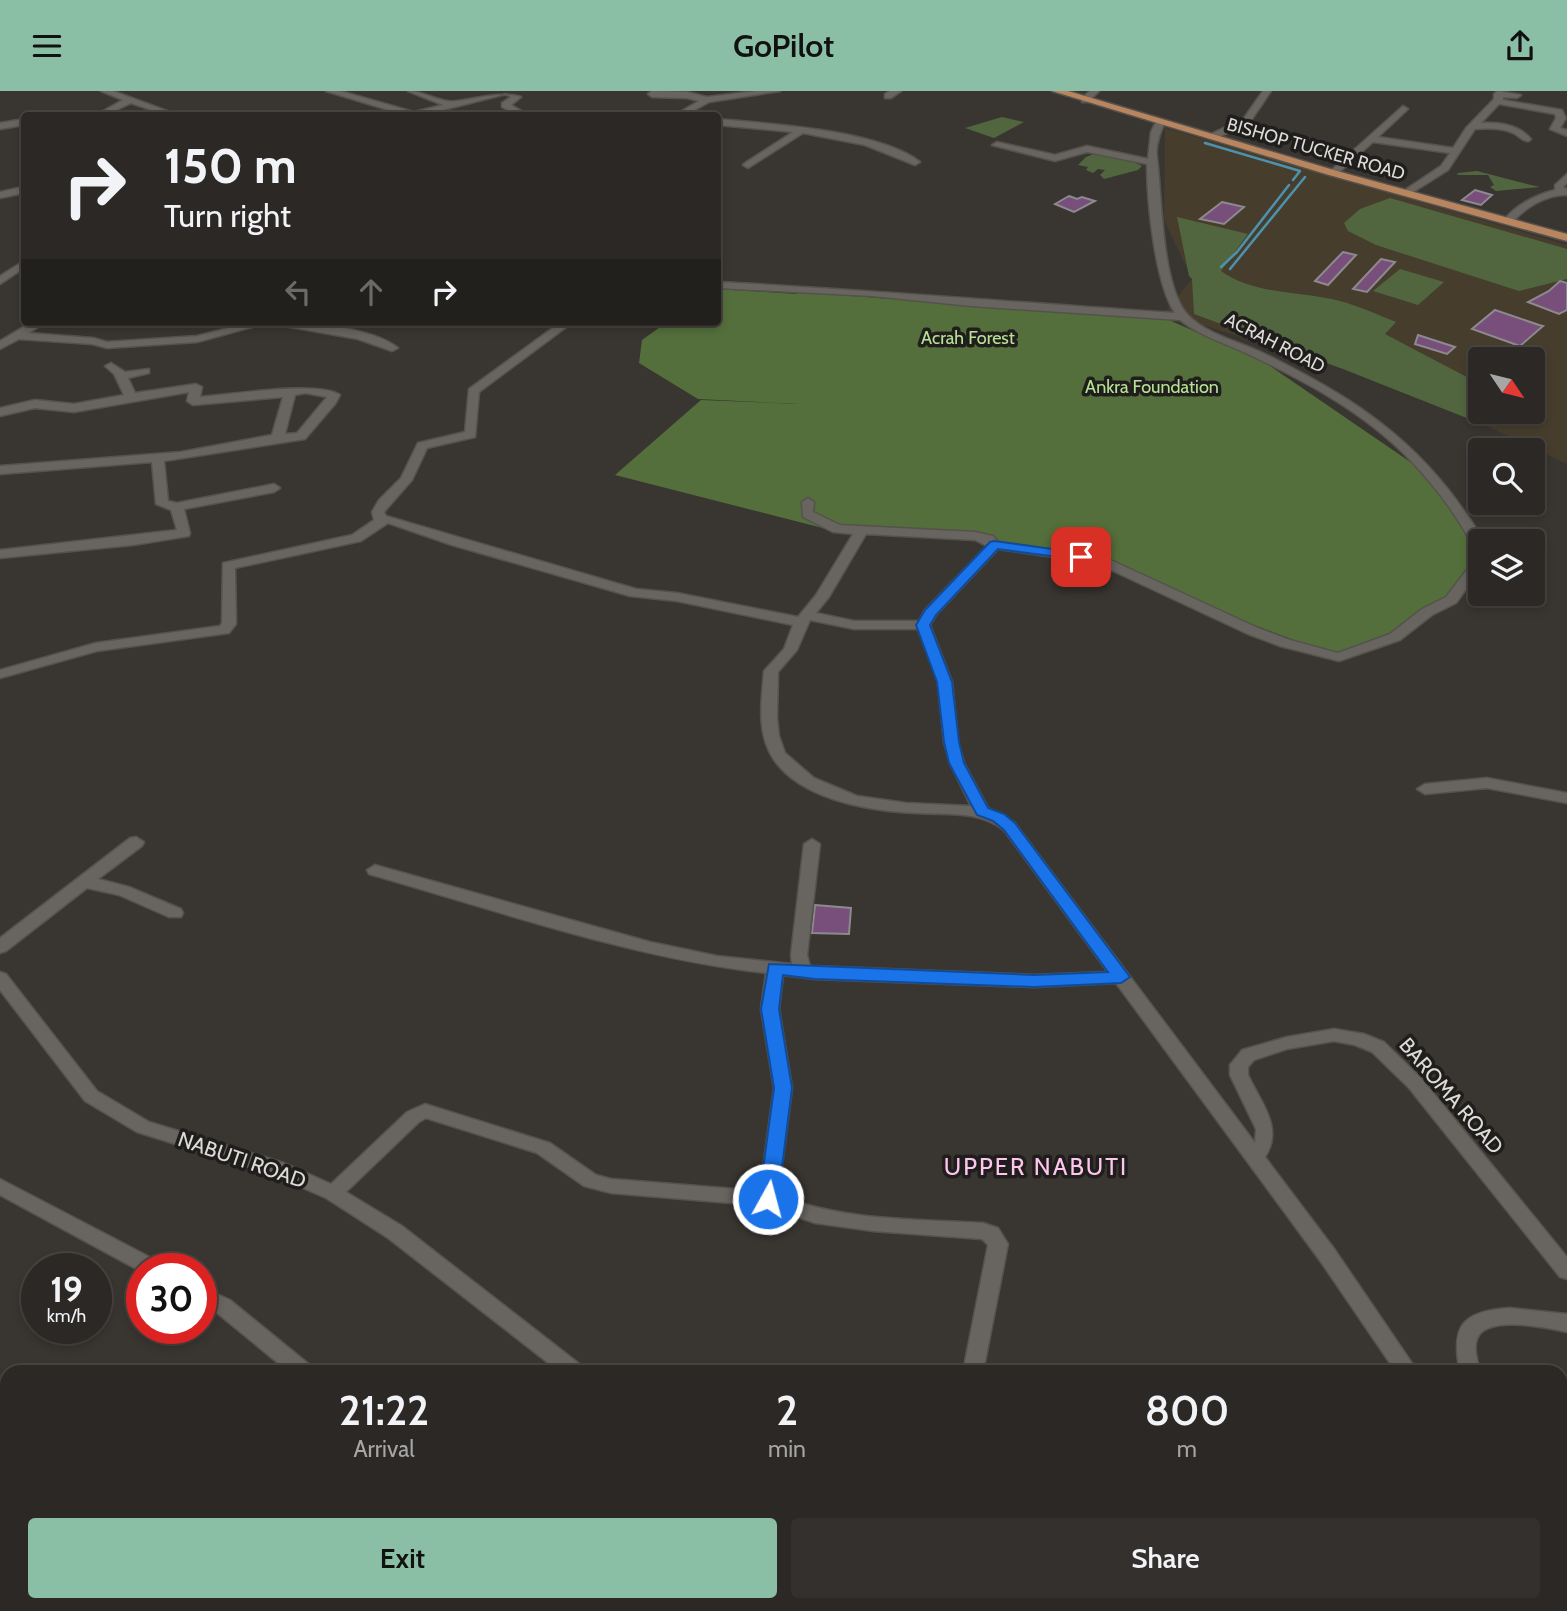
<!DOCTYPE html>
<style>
body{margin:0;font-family:Cabin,sans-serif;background:#33302d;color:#f1f3f6;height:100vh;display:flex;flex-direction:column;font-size:26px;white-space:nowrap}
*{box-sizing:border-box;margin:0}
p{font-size:23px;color:#a6a6a7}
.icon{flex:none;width:38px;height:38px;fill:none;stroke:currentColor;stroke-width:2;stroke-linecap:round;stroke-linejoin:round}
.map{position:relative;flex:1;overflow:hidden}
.drawer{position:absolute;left:0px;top:1274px;width:1568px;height:247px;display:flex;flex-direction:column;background:#2b2825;border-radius:21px 21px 0 0;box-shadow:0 4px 10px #0003,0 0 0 2px #474442}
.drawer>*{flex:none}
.banner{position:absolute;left:21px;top:21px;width:700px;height:214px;border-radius:7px;box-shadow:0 4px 10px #0003,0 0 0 2px #474442;background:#2b2825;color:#f1f3f6;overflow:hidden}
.needle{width:46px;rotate:125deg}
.buttons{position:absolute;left:1468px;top:256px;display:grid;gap:14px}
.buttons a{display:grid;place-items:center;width:77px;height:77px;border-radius:7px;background:#2b2825;box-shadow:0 4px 10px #0003,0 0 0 2px #474442;font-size:35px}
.speed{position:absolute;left:21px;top:1162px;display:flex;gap:14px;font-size:35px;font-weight:700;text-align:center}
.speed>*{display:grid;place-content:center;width:91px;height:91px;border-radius:50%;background:#2b2825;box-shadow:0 4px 10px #0003,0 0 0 2px #474442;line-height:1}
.speed small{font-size:18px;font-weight:400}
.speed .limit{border:10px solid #d22;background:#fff;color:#111}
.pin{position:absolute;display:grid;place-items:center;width:60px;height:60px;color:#fff;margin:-30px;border-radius:14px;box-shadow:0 4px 10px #0006}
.me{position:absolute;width:77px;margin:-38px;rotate:7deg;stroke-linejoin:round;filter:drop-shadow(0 0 5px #0008)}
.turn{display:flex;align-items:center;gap:24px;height:147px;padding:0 28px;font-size:32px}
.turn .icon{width:91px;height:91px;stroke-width:2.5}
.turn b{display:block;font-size:49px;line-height:60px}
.lanes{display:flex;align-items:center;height:66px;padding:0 28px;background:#0003;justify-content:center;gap:35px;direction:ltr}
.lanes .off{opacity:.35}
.eta{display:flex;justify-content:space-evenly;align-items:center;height:119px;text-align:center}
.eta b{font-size:42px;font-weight:600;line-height:49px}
.action{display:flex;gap:14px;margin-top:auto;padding:14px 28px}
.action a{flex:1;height:80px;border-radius:7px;background:#8abfa5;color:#111;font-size:28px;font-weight:600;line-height:80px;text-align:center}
.action a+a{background:#33302d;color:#f1f3f6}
header{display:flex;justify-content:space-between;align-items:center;height:91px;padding:0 28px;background:#8abfa5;color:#111;font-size:32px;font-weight:600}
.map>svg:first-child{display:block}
.education{fill:#463d2c;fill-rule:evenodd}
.green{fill:#51663f}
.forest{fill:#546f3b}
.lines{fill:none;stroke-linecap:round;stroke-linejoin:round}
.stream{stroke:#4c92af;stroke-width:2.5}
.building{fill:#774f7a;stroke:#8d898e;stroke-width:2}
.minor-casing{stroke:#55524e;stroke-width:3}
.major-casing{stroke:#55524e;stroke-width:3}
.minor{fill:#686560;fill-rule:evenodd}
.major{fill:#b8855f;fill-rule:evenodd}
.route{fill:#1a73e8;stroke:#114b97;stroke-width:2}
.labels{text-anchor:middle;stroke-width:7;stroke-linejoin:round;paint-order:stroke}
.far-street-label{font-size:18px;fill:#dddbd8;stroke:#1f1e1c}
.far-park-label{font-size:18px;fill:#b8e293;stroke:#1f1e1c}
.street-label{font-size:21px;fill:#dddbd8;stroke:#1f1e1c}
.quarter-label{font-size:24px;letter-spacing:2px;fill:#fec6ec;stroke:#1f1e1c}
</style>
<header><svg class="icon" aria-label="menu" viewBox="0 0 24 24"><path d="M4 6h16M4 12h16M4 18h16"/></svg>GoPilot<svg class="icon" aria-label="share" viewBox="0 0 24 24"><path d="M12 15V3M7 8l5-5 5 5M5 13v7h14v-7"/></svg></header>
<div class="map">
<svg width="1567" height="1520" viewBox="0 0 1567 1520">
<rect width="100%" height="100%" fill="#393631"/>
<path class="education" d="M1165 37 1567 154V373L1487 335 1343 278 1164 222 1192 188 1164 129ZM1480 268H1533V320H1480Z"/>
<g class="green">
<path d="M1002 26 1024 31 994 47 965 37Z"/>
<path d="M1099 61 1131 70 1142 75 1138 79 1104 88 1100 84 1105 79 1098 78 1093 82 1086 79 1088 76 1078 74 1086 66Z"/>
<path d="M1477 80 1531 94 1540 96 1496 100 1490 96 1494 94 1488 84H1457L1458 82Z"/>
<path d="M1390 107 1567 158V188L1519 200 1376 154 1348 140 1344 132 1360 118Z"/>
<path d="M1177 126 1248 143 1221 180C1254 204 1301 200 1340 210 1359 215 1378 224 1396 231L1385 243 1480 293V320H1491L1487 335 1343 278 1194 223 1192 188 1189 185Z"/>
<path d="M1400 178 1444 191 1418 214 1373 200Z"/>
</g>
<path class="forest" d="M718 198 796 203 799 201 1169 229 1264 271 1444 394H1441L1480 465V471L1451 509 1396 546 1339 566 1063 462 979 446 850 444 615 384 701 309 799 313 698 308 639 272 642 249 667 231H718Z"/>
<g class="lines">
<g class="stream">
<path d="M1205 52 1300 80 1293 89"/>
<path d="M1221 176 1237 161 1289 94"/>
<path d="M1230 178 1305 86"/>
</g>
</g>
<g class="building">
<path d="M1475 99 1492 104 1481 114 1462 109Z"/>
<path d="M1069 105 1077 108 1082 106 1095 110 1074 121 1055 113Z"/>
<path d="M1222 111 1244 116 1224 133 1200 128Z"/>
<path d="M1343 161 1356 164 1328 194 1315 190Z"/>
<path d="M1381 168 1395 171 1367 201 1353 198Z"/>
<path d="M1560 190 1567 192V219L1559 223 1528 211 1549 200Z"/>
<path d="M1495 219 1539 234 1543 235 1520 255 1472 238Z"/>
<path d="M1418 244 1455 256 1447 263 1415 253Z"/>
<path d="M815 814 851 817 849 843 812 842Z"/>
</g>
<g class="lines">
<defs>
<g id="minor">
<path d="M101 0H113L178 24H166L131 12 106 24H96L123 9Z"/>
<path d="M326 0H340L414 21 443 14 408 0C424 0 442 13 457 10 477 7 504 0 521 6L511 14 529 24H518L502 16V12L511 6 506 3 423 24H405Z"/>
<path d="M756 0H780L709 11 686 24H675L699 10 687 7 652 6 648 3 652 0 687 1 707 6Z"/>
<path d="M890 0H901L891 7H885V3Z"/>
<path d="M1090 0H1099L1088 11H1082V7Z"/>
<path d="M1263 0H1271L1250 31 1215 48H1209V44L1244 27Z"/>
<path d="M1498 0 1521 4 1517 7 1503 6V9L1562 19 1566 27 1560 37 1567 39V45L1550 38 1556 27 1555 23 1499 13 1481 32C1499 31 1519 34 1531 48L1529 50C1521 50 1521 46 1513 42 1502 37 1488 37 1475 38L1448 79 1410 103 1402 101 1441 75 1450 62 1373 51 1336 84 1328 82 1403 15 1408 18 1406 20 1378 46 1453 57 1466 37 1494 8V3Z"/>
<path d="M24 28V34L0 38V32Z"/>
<path d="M718 28C770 33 879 39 920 71L915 74 865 54 803 42 748 77 743 74 745 72 793 41 718 34Z"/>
<path d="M1157 29 1165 31C1160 42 1155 55 1157 67 1162 103 1161 198 1189 225 1208 244 1241 251 1265 263 1342 301 1405 339 1457 410 1466 423 1476 435 1483 450H1480V464C1471 462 1469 447 1464 439 1449 414 1431 391 1412 371 1368 324 1309 292 1252 265 1228 253 1201 246 1180 229L971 215 872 205 718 197V191C870 199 1022 212 1175 222 1155 193 1147 110 1147 73L1087 61 1055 70 992 54 997 51 1055 64 1087 55 1148 68 1151 41Z"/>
<path d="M1567 83V92L1563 96 1567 98V104C1547 103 1524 117 1512 132H1504L1503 130C1516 114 1535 104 1555 99V94Z"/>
<path d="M23 96 24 102 0 107V101Z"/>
<path d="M24 170V177L0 193V185Z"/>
<path d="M32 231H45L29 242 93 247 107 251 197 245 253 231H271L197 251 107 257 92 253 19 248 0 258V250Z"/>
<path d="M274 231C306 231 372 236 398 257L392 260 358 248 279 234Z"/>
<path d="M561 231H573L479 301 475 346 427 357 412 389 384 421 386 425 636 498 677 502 798 526 816 504 853 443 833 441 803 426 802 411 808 407 814 411 813 421 840 434 975 441 993 445 998 451 1104 466 1258 537 1290 549 1338 562 1390 543 1422 518 1446 506 1475 468 1480 467V479L1456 512 1432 524 1400 549 1339 570 1280 555 1248 543 1096 472 998 458 936 524 930 534 952 591 958 651 964 672 988 717 1014 731 1255 1052 1256 1038 1230 984V974L1242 959 1287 946 1334 938 1364 943 1384 951 1421 987 1567 1166V1188L1560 1186 1409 997 1372 961 1355 954 1334 950 1287 958 1254 969 1248 976V984C1261 1012 1284 1037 1265 1066L1335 1159 1418 1281H1396L1321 1171 1116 892 1034 896 815 888 783 884 779 918 792 997 778 1104C842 1130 915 1128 983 1132L998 1137 1008 1153 983 1281H963L988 1154 982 1148 873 1140 815 1132 766 1115 611 1102 584 1095 537 1062 426 1027 419 1031 346 1101 402 1135 582 1275 585 1281H560L388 1147 326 1107 271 1083 137 1041 85 1010 0 899V881L6 883 97 1000 149 1031 284 1072 331 1093 407 1021 425 1013 550 1052 596 1084 611 1088 760 1100 774 997 761 918 766 882C632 867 499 820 369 783L367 779 375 774 650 851 717 865 792 873 791 864 804 753 812 748 820 753 807 864 810 875 1034 884 1108 881 1004 739C977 719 948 724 916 722 869 720 792 708 769 660 757 636 762 605 764 580L784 558 793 534 677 510 630 505 452 454 388 432 361 450 235 477 236 533 229 542 97 560 0 587V579L96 552 220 535 222 532 223 472 352 444 374 429 372 421 379 409 401 387 418 352 465 341 469 298ZM866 443 975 449 987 455 925 519 919 530H854L816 522 829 506ZM810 529 854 538H918L938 591 944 651 950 672 971 715 906 712 857 705 814 687 785 662 779 645 777 627 778 581 797 559Z"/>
<path d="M111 272 125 281 149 278V282L128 287 135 302 196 293 202 296 200 306C229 304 319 289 340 304L335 313 305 348 164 370 168 410 177 412 274 393 280 397 274 401 184 418 190 442 189 445 133 454 0 467V459L177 439 171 419 156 413 152 371 0 383V375L181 361 272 344 283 306 193 314 187 310 189 301 74 321 35 317 0 325V317L35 309 74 313 124 304 114 283 105 275ZM305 302 327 306 297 342 285 343 295 304Z"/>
<path d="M1487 687 1567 702V712L1487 697 1425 703 1417 698 1425 693Z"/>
<path d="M136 746 144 751 142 755 98 788 129 796 181 818 183 822 181 826H169L119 804 87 797 6 860 0 862V847L130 747Z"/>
<path d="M0 1088 161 1172 164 1178H142V1181L0 1104Z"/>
<path d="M201 1196 230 1209 311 1275 314 1281H289L216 1221 201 1214Z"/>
<path d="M1510 1217 1567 1223V1241C1547 1237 1486 1223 1477 1248 1473 1258 1478 1270 1480 1281H1460C1450 1234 1463 1220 1510 1217Z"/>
<path d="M0 1411 7 1414V1434L0 1431Z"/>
<path d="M1561 1485 1567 1488V1517L1559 1514Z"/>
<path d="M190 1514H222L224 1520H192Z"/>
<path d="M437 1514H461L459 1520H435Z"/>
<path d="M880 1514H902L900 1520H878Z"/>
<path d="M1173 1514H1212L1214 1520H1175Z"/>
</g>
<path id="major" d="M1052 0H1068L1337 80 1567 143V150L1329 84Z"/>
</defs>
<use href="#minor" class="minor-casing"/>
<use href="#major" class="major-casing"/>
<use href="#minor" class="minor"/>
<use href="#major" class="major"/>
</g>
<path class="route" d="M994 450 1081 462 1088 466 1081 469 998 458 936 524 930 534 952 591 959 651 964 672 988 717 1004 723 1015 732 1130 886 1121 892 1034 896 815 888 783 884 779 918 792 997 778 1108 775 1113 768 1115 762 1113 759 1108 774 997 761 918 769 873 1034 884 1108 881 1004 739 993 730 977 724 949 672 944 651 937 591 916 534 925 519 990 451Z"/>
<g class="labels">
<g class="far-street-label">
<text transform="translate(1316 58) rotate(16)" y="6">BISHOP TUCKER ROAD</text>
<text transform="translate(1275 252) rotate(27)" y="6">ACRAH ROAD</text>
</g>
<g class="far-park-label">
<text x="968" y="253">Acrah Forest</text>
<text x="1152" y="302">Ankra Foundation</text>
</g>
<g class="street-label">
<text transform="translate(1451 1005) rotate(49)" y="7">BAROMA ROAD</text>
<text transform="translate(242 1069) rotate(19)" y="7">NABUTI ROAD</text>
</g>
<g class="quarter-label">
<text x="1036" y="1084">UPPER NABUTI</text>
</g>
</g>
</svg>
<div class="buttons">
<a><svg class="needle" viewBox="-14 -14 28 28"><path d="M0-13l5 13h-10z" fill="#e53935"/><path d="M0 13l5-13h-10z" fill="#a6a6a7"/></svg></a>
<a><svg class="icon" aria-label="search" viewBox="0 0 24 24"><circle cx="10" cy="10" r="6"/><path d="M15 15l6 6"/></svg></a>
<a><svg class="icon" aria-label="layers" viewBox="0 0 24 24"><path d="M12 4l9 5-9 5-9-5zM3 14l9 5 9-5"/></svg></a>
</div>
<div class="speed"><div>19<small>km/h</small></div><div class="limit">30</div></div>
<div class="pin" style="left:1081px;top:466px;background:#d93025"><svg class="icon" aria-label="arrive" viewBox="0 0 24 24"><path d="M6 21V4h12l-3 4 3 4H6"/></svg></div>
<svg class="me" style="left:768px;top:1108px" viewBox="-20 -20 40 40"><circle r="17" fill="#1a73e8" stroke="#fff" stroke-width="3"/><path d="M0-11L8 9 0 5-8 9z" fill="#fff"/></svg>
<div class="banner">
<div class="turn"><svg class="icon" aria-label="right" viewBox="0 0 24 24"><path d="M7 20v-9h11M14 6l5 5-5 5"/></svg><div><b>150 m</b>Turn right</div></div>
<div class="lanes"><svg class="icon off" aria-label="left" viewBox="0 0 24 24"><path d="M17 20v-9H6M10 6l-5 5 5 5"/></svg><svg class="icon off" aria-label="ahead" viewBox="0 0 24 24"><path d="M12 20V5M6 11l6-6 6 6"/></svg><svg class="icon" aria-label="right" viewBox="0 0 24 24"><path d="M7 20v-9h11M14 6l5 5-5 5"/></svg></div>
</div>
<section class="drawer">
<div class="eta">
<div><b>21:22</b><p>Arrival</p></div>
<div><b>2</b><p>min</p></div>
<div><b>800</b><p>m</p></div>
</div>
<div class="action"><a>Exit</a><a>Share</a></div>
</section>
</div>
